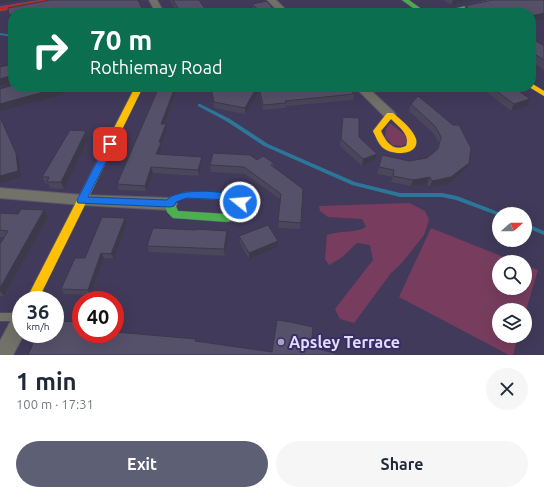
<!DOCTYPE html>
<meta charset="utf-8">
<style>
body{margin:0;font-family:Ubuntu,sans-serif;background:#f6f6f7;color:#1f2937;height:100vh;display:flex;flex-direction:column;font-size:15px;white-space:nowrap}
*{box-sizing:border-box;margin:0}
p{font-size:13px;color:#747a83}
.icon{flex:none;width:22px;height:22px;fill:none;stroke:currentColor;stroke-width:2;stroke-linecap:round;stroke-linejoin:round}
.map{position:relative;height:355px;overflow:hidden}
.side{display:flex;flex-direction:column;background:#fff;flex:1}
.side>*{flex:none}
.hud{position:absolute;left:8px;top:8px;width:528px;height:84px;border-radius:16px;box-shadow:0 4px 16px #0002;background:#0b6e4f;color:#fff;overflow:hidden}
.needle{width:26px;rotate:70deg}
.buttons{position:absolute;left:492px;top:207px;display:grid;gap:8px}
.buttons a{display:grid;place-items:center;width:40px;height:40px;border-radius:50%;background:#fff;box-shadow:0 4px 16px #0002;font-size:20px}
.speed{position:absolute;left:12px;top:291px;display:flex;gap:8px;font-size:20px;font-weight:700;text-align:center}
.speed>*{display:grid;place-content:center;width:52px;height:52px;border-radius:50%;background:#fff;box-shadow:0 4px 16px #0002;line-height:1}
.speed small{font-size:10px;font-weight:400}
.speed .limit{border:6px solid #d22;background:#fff;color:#111}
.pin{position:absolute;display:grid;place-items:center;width:34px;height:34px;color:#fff;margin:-17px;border-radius:8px;box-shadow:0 2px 6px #0006}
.me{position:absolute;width:44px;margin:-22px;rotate:287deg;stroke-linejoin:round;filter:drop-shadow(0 0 3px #0008)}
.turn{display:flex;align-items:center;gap:14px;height:84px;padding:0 16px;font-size:18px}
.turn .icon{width:52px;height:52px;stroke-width:2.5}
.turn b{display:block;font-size:28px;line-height:34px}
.round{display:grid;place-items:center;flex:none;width:42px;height:42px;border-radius:21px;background:#f6f6f7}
.summary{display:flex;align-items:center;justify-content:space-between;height:68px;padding:0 16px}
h1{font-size:24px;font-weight:700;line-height:30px}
.cta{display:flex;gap:8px;margin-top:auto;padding:8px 16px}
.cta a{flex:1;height:46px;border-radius:24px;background:#5d6075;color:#fff;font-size:16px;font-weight:700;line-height:46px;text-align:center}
.cta a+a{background:#f6f6f7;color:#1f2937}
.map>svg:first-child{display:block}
.green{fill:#783d5e}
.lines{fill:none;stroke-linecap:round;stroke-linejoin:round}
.stream{fill:#2b7699;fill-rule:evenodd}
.lane-casing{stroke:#5c5771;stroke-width:1}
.street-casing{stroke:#5c5771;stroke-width:2}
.fast-casing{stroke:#5c5771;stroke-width:1}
.slow-casing{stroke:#5c5771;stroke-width:1}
.jam-casing{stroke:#5c5771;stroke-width:1}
.lane{fill:#727268;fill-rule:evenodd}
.street{fill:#727268;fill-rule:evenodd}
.fast{fill:#4caf50;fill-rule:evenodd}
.slow{fill:#ffc107;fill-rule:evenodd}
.jam{fill:#c62828;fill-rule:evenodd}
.wall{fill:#4a465b}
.shaded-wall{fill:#3c394a}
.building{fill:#56516a;stroke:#3c394a}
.route{fill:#1a73e8;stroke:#114b97}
.poi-dot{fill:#a8a4c1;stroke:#3a2d67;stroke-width:1.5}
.labels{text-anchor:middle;stroke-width:4;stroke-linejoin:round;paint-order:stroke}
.near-poi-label{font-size:16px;font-weight:bold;fill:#e0ddf9;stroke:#3a2d67;text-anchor:start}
</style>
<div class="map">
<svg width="544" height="355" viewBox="0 0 544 355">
<rect width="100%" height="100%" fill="#413a5a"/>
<g class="green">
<path d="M390 123 405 135 407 143 401 146 392 145 385 137 386 129Z"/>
<path d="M409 203 425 211 429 220 424 235 401 264 391 273 354 323 340 319 335 309 373 260 370 245 357 243 341 258 329 265 325 259 327 235C340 230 354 234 366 227L362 219 328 217 320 211 319 206Z"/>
<path d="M431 228 516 262H499V288H525V265L538 270 525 314V310H499V336H518L513 355H509L399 297Z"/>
</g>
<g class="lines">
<g class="stream">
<path d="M0 33 13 35V37L0 35Z"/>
<path d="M198 104H200L230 119 268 144 355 182 400 193H442L457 196 501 213 502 214H499V216L456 200 442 197H400L352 185 264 146 226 121 198 106Z"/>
<path d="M525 223 544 231V235L525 227Z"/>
</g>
<defs>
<rect id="lane" x="0" y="313" width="21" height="8"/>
<g id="street">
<path d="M149 0H157L164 13H156Z"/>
<path d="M267 0H276L289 13H280Z"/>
<path d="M355 87H367L394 112 396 115 394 118H386Z"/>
<path d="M0 188 82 195 170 198 175 200 177 204 175 208 170 210 82 205 0 198Z"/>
<path d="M21 312V334H24L13 355H0V341L14 315Z"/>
</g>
<g id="fast">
<path d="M402 0H409L427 13H420Z"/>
<path d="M491 0H502L448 13H437Z"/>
<path d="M186 192 231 194 243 200 247 210 239 219 227 222 173 218 167 212 165 204 170 197ZM186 198 229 200 236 204 237 209 233 213 227 214 178 211 175 204 176 201Z"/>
</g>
<g id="slow">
<path d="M531 83 544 91V96L529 87H531Z"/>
<path d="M135 87H143L38 300H26Z"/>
<path d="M387 113H393C401 120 412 128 416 139 420 156 391 156 382 147 378 143 376 137 373 131ZM391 119C398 126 411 135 406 146 393 152 386 142 381 131Z"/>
</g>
<path id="jam" d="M42 0H55L0 11V7Z"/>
</defs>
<use href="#lane" class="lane-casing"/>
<use href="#street" class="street-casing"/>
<use href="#fast" class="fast-casing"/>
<use href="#slow" class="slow-casing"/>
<use href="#jam" class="jam-casing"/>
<use href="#lane" class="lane"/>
<use href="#street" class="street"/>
<use href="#fast" class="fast"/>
<use href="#slow" class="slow"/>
<use href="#jam" class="jam"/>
</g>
<g class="wall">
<path d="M170 0H199L208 13H178Z"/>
<path d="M443 0H476L451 5Z"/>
<path d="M544 0V19L531 22V13H462V12H464L465 6Z"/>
<path d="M252 4 276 13H257L253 9Z"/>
<path d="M531 38 544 46V70L531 61Z"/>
<path d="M159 87H178L164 124 167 130 161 145 162 148 160 155 202 163 199 176 153 173 146 191 119 190 117 184Z"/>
<path d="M211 87H258V92L245 114 214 108Z"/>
<path d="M259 87 354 94 353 100 286 106V108L263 110 259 92Z"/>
<path d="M480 87H513L527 106 511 111Z"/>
<path d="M418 96 469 163 466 169 449 184 430 187 427 184 411 186 391 182 393 177 377 174 382 155 409 161 427 158 437 149 439 143 434 134 409 111 411 104Z"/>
<path d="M343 117 359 137 377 154 375 160 362 166 340 146Z"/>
<path d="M86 131 89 138 64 189 50 188 48 184H46L42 177Z"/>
<path d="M257 160 274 163V167L303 189 300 229 278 228 280 199 245 174 211 172 210 165Z"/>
<path d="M0 213 48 217 4 296H0V244L4 237H0Z"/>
<path d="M125 218 127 223 114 259 104 258 90 295 64 294 61 289Z"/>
<path d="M196 230 228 238 225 256 149 252 147 246Z"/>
<path d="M239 236 278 247 249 259 240 243Z"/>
</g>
<g class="shaded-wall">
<path d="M0 0H21L0 3Z"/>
<path d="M453 0H476L451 5Z"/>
<path d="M64 10 65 13H48Z"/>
<path d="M544 13V19L531 22V16Z"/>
<path d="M13 14V19H11L9 15Z"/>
<path d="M10 76 13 83 0 85V79Z"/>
<path d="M62 87 64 94 0 111V104Z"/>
<path d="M175 87H178L162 130 161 124Z"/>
<path d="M257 87H258V92L245 114V108Z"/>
<path d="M530 99 527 106 511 111 514 104Z"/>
<path d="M0 116 19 159 21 177 0 183Z"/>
<path d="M166 124 167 130 161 145 162 148 158 160 156 154 159 142Z"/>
<path d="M86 131 89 138 64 189 61 182Z"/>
<path d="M377 154 375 160 362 166 363 159Z"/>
<path d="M202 157V163L199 176 198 170Z"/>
<path d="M469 163 466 169 449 184 430 187 432 181Z"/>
<path d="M151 167 153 173 146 191 145 186Z"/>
<path d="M430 177 427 184 411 186 413 180Z"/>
<path d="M44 210 48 217 4 296 0 291V288Z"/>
<path d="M125 218 127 223 114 259 111 254Z"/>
<path d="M227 231 228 238 225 256 224 249Z"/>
<path d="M278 241V247L249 259V253Z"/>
<path d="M101 253 104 258 90 295 88 290Z"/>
</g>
<g class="building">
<path d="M50 0H138L144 13H64V10L48 13H25V12L13 13V14L9 15 8 8Z"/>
<path d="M173 0H199L208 13H181Z"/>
<path d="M493 0H544V13L531 16V13H464L462 12 472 10 465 6Z"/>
<path d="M267 1 276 13H262L252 4Z"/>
<path d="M531 38 544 46V60L531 52Z"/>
<path d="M13 64V80L12 79 10 76 0 79V67Z"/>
<path d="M13 85V87H62L0 104V89Z"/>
<path d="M159 87H175L161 124H166L159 142 161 143 156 154 202 157 198 170 151 167 145 186 117 184Z"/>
<path d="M211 87H257L245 108 214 102Z"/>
<path d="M259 87H347L354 94 285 101 286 103 263 105Z"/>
<path d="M491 87H513L530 99 514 104Z"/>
<path d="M418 96 453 125H459L471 148 469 163 451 177 432 181 430 177 413 180 393 176 394 170 379 167 382 155 409 161 427 158 438 149 441 137 436 127 411 104Z"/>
<path d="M0 117 16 153 18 171 0 176Z"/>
<path d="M343 117 359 118V137L377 154 363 159 341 139Z"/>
<path d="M70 130 86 131 61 182H47L49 177H42Z"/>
<path d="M213 153 250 155 257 160 263 156 274 163 271 165 303 189 301 223 278 221 281 194 244 167 210 165Z"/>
<path d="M21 209 44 210 0 288V244L8 231 0 230V213L18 214Z"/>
<path d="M102 217 125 218 111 254 101 253 88 290 61 289 75 258H85Z"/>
<path d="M268 225 278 241 249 253 239 236Z"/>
<path d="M153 228 196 230V229L227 231 224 249 147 246Z"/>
<path d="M277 320 290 322 313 327 311 347 341 355H28L37 334H55V321L81 322V334H115V332L196 339 195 341 272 352Z"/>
</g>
<path class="route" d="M110 141 115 144 88 197 167 200C176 187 236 189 245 202L240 205 229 200 187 198 176 202 174 206 170 207 78 203 77 200 106 144Z"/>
<circle class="poi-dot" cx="281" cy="342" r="4"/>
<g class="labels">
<g class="near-poi-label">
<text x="289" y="348">Apsley Terrace</text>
</g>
</g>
</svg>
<div class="buttons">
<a><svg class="needle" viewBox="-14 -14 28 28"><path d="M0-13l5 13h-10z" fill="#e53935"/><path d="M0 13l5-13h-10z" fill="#747a83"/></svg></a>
<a><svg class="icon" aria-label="search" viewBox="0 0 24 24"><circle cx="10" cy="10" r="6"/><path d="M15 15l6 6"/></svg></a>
<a><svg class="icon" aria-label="layers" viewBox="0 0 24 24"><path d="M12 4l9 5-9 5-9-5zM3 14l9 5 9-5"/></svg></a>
</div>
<div class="speed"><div>36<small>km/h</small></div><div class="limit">40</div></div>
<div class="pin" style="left:110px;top:144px;background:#d93025"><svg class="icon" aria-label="arrive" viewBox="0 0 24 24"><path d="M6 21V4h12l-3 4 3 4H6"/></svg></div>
<svg class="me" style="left:240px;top:202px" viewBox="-20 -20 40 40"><circle r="17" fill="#1a73e8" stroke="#fff" stroke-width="3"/><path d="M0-11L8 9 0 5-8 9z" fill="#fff"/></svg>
<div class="hud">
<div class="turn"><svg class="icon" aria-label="right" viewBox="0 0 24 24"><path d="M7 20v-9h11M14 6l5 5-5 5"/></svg><div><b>70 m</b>Rothiemay Road</div></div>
</div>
</div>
<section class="side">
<div class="summary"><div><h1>1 min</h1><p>100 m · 17:31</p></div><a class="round"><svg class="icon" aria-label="close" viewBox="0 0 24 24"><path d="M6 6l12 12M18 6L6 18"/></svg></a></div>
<div class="cta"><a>Exit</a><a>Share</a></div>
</section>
